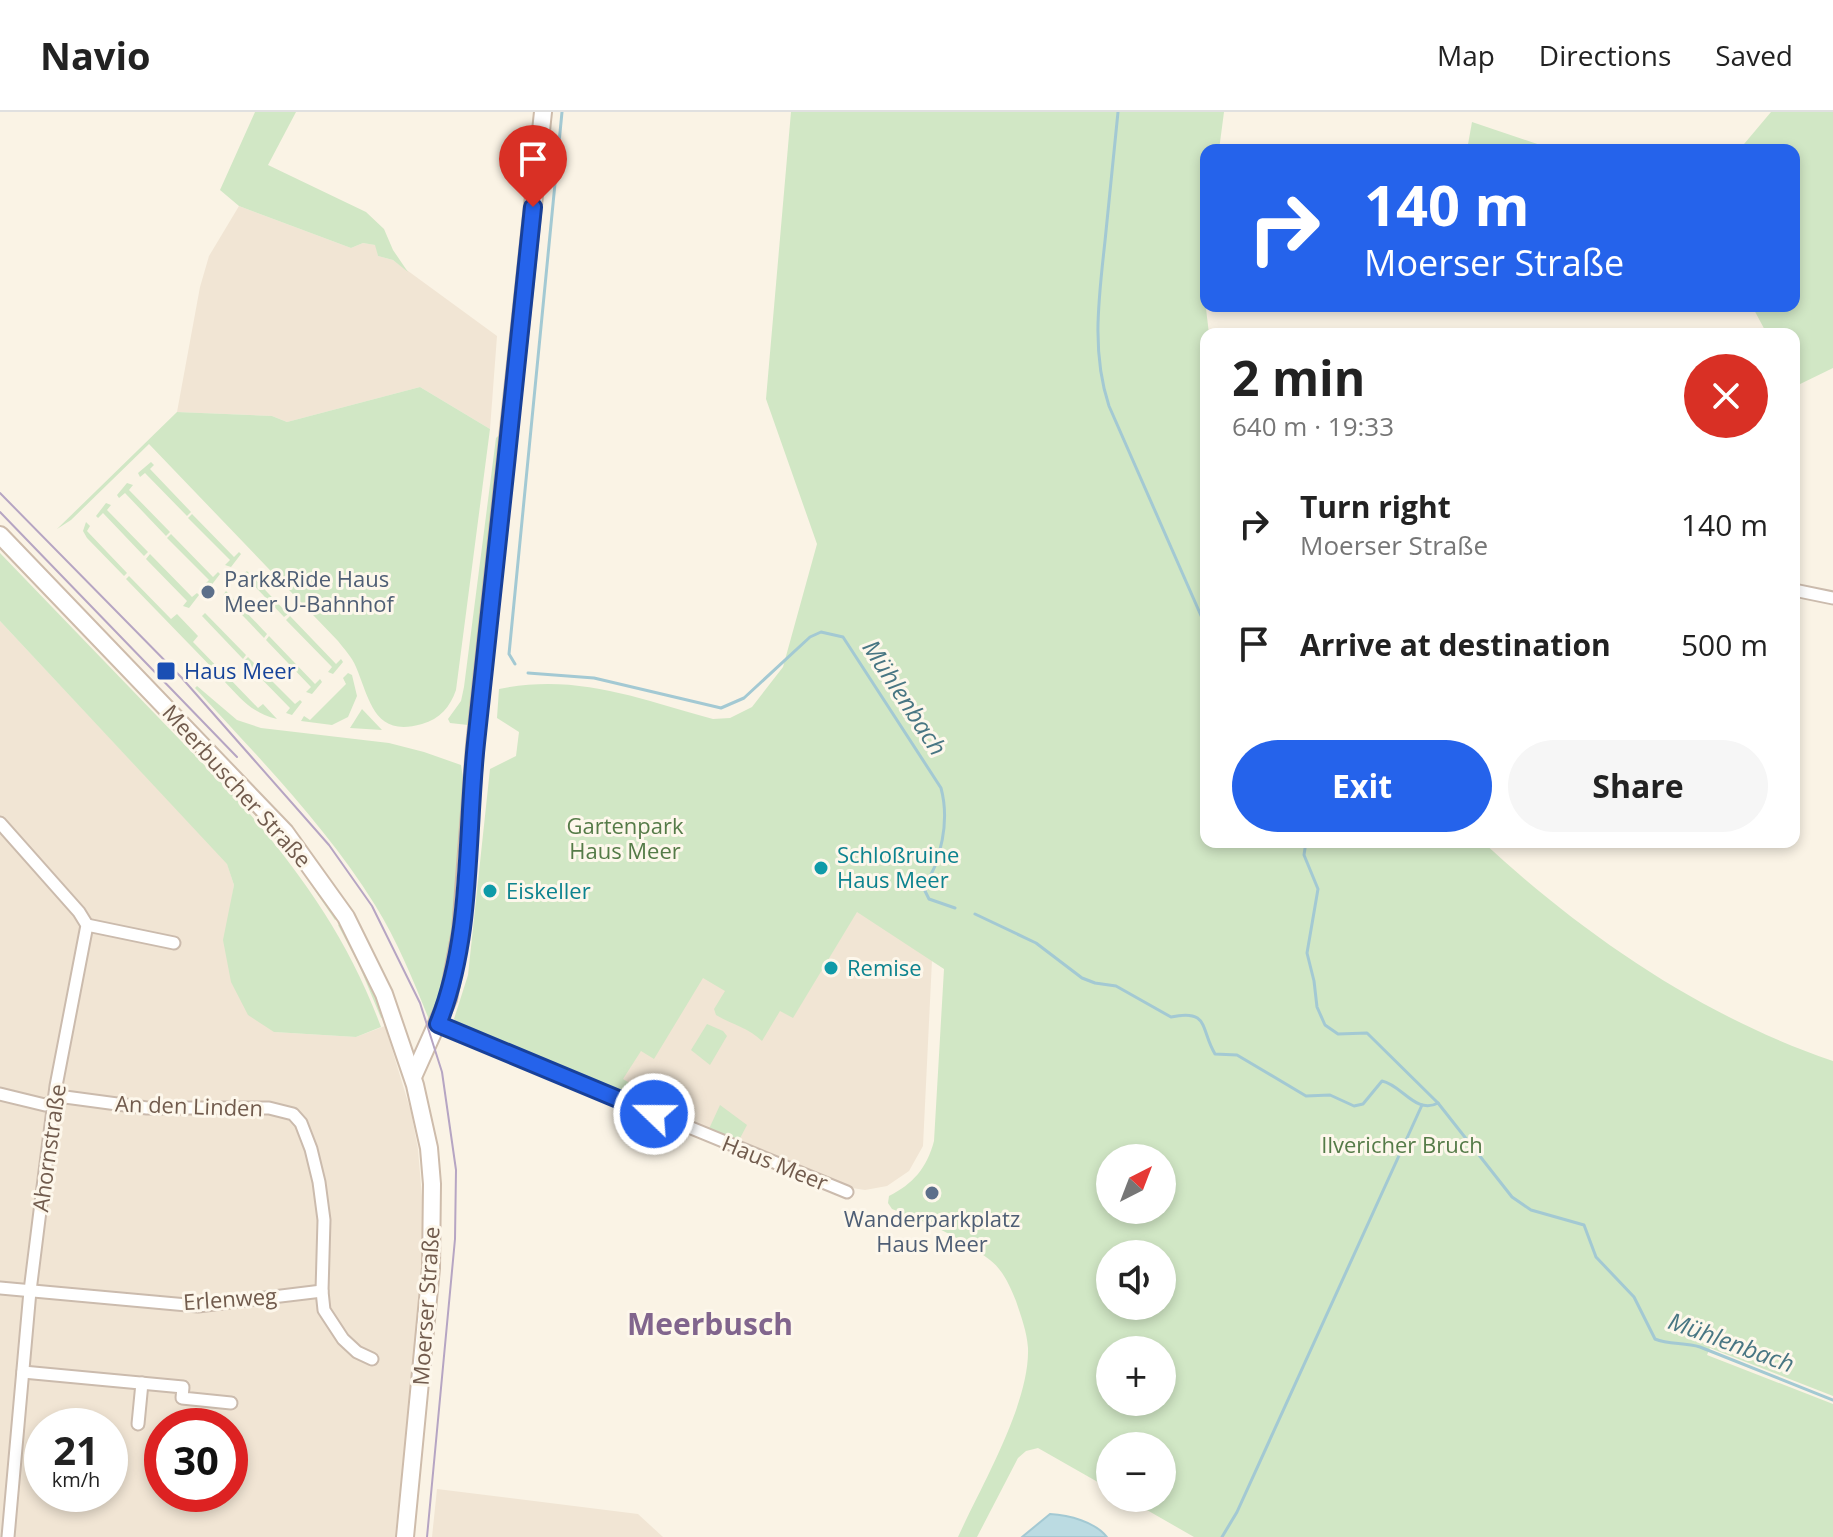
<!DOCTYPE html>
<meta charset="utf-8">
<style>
body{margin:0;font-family:"Open Sans",sans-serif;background:#f6f6f6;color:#222;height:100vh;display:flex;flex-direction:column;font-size:30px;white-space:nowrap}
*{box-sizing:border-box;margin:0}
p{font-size:26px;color:#767676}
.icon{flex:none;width:44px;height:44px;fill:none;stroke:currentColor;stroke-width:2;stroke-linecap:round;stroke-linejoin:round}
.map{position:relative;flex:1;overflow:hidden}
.side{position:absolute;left:1200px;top:216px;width:600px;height:520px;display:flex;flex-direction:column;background:#fff;border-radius:16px;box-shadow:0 4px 12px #0003}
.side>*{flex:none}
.hud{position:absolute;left:1200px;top:32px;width:600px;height:168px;border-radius:16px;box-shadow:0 4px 12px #0003;background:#2563eb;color:#fff;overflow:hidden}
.needle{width:52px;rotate:42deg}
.buttons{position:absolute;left:1096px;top:1032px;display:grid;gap:16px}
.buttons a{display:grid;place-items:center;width:80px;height:80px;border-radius:50%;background:#fff;box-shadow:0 4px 12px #0003;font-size:40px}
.speed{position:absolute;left:24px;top:1296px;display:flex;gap:16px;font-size:40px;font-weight:700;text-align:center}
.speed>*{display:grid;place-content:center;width:104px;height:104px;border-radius:50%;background:#fff;box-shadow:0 4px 12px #0003;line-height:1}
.speed small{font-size:20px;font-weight:400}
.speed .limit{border:12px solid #d22;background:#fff;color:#111}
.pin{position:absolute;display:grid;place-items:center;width:68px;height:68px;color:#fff;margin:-82px -34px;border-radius:50% 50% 50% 0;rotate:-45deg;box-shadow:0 0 8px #0007}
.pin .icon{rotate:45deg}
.me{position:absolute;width:88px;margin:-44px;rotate:292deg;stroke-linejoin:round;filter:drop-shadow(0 0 6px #0008)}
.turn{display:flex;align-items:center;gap:28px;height:168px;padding:0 32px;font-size:36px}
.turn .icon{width:104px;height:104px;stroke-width:2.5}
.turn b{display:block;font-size:56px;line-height:68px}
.round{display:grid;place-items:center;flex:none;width:84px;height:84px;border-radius:42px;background:#f6f6f6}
.head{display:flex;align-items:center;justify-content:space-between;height:136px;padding:0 32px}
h1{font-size:48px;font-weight:700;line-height:60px}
.button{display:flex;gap:16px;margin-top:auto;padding:16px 32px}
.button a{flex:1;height:92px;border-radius:48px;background:#2563eb;color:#fff;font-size:32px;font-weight:700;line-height:92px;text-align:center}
.button a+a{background:#f6f6f6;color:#222}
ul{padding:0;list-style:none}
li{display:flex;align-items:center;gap:24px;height:120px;padding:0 32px}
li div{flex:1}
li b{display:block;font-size:30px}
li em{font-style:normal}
header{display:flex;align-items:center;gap:48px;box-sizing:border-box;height:112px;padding:0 40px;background:#fff;border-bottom:2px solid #e0e0e0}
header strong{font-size:38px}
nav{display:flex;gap:44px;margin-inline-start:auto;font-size:28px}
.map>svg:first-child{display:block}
.residential{fill:#f1e5d4;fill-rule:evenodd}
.green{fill:#d1e7c5;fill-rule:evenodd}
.water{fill:#bbdbe2;stroke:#a3c9d3;stroke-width:2}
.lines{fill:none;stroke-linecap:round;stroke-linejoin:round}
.stream{stroke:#a3c9d3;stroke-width:3}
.minor-casing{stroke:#cbbbad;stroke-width:15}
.secondary-casing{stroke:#cebcab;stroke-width:20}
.minor{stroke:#fff;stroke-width:11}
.secondary{stroke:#fff;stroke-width:16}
.tram{stroke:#b6a5c3;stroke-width:2}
.route-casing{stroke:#184099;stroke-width:20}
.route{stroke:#2563eb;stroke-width:14}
.service-dot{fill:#5c6f8a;stroke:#fdf7eb;stroke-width:3}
.transit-dot{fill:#1a4fb4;stroke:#fdf7eb;stroke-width:3}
.culture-dot{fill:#0f9aa8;stroke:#fdf7eb;stroke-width:3}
.labels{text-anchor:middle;stroke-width:6;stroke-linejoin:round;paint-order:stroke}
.service-label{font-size:22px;fill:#4e5e75;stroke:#fdf7eb;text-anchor:start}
.transit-label{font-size:22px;fill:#164399;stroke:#fdf7eb;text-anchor:start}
.street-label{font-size:22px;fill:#715b4d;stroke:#fdf7eb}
.park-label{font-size:22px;fill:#557b48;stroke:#fdf7eb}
.culture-label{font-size:22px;fill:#0d838f;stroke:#fdf7eb;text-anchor:start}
.water-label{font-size:24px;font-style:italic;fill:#487683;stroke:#fdf7eb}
.district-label{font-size:30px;font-weight:bold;fill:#81658d;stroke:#fdf7eb}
</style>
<header>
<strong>Navio</strong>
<nav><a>Map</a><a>Directions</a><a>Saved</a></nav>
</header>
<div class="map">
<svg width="1833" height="1425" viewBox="0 0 1833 1425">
<rect width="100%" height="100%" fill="#faf3e5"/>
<g class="residential">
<path d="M239 94 351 136 363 131 376 133 378 144 393 148 497 224 490 317 420 275 287 310 272 304 177 300 200 175 209 144Z"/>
<path d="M0 509 227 751 234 773 231 791 274 920 356 925 385 914 411 1000 418 1037 424 1109 423 1156 395 1425H0ZM42 1314H110V1382H42ZM162 1314H230V1382H162Z"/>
<path d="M857 799 932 848 923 1034 909 1059 887 1074 865 1078 846 1075 472 924 693 844 793 905Z"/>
<path d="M437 1377 638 1402 663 1425H432Z"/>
</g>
<g class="green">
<path d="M255 0H296L268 53 366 100 384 117 393 138 408 160 393 148 378 144 375 133 363 131 351 136 239 94 220 78Z"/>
<path d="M791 0H1224L1219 38H1206L1205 188 1209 222H1206V730H1483C1583 823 1703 905 1833 949V1284L1710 1236 1707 1243 1833 1292V1425H1194L1126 1386H1162V1334H1110V1377L1038 1336 1026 1339 1018 1346 977 1425H958C981 1374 1030 1292 1028 1236 1027 1220 1021 1204 1016 1189 1010 1174 1003 1158 990 1148 961 1125 926 1110 892 1097L888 1091 889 1084C913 1072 927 1056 934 1029L944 857 857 800 793 906 780 899 762 929C749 916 731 912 716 903L714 897 725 879 703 866 654 947 641 939 623 967 675 999 673 1008 459 917 454 907 468 863 490 657 516 644 519 620 497 606 499 577C577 561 639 587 713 607L730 606 752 595 783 555 817 432 766 287ZM1110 1046H1162V1098H1110ZM1110 1142H1162V1194H1110ZM1110 1238H1162V1290H1110Z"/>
<path d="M1771 0H1833V256L1794 275V222H1767L1752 194H1794V38H1739Z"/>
<path d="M1472 10 1555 38H1467Z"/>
<path d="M420 275 490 317 456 578C450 595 440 607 422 612 374 626 370 588 356 555 352 545 344 537 338 529L149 332 71 408 57 417 177 300 272 304 287 310Z"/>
<path d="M501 321 503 328 468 613 450 611 448 607 461 589 464 575 496 326Z"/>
<path d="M151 350 154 353 150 357 191 400 187 404 145 361 140 365 138 361Z"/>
<path d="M127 371 133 373 129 378 170 420 166 424 125 381 119 386 117 383Z"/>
<path d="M106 391 111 393 107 398 148 440 144 444 103 401 98 406 96 404Z"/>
<path d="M192 402 234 445 239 440 241 442 231 455 225 453 230 448 188 406Z"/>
<path d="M86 410 90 414 87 419 127 461 124 464 87 426 83 419Z"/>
<path d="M171 422 213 465 218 460 220 462 210 475 204 473 209 468 167 426Z"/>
<path d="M0 432 278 724 338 806 335 808 301 758 239 684 0 437Z"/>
<path d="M0 441 237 687C299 758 348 826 381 915L356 925 274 920 248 903 231 870 223 828 234 773 227 752 0 509Z"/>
<path d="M150 442 192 485 197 481 199 483 189 496 183 494 187 489 146 447Z"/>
<path d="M247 459 288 502 284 505 243 462Z"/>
<path d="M129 464 171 507 177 502 198 524 193 530 225 563 222 566 126 467Z"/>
<path d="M226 479 267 522 264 526 223 483Z"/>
<path d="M205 501 246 543 243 547 202 504Z"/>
<path d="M290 504 336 552 341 547 343 550 333 562 328 560 332 555 286 508Z"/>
<path d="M269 524 315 572 320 567 322 570 312 582 306 580 311 575 266 528Z"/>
<path d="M248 545 295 592 300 588 302 590 292 603 286 601 290 596 244 549Z"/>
<path d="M348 561 352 563 357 584 348 605 332 613 301 609 304 604 310 608 346 572 343 566Z"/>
<path d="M228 565 258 596 263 592 277 607C253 602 240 586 224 569Z"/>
<path d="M197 574 237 608 261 616 389 631 424 640 461 653 463 666 453 819 445 875 430 910C414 870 398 830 375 793 326 714 258 645 195 576Z"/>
<path d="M362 597 382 618 350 616Z"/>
<path d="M341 812 384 905 381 906 359 853 338 813Z"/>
<path d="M707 912 723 919 727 924 710 953 691 938Z"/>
<path d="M720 993 747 1013 737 1032 708 1019Z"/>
</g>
<path class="water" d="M1050 1402C1069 1403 1095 1410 1107 1425H1022Z"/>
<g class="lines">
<g class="stream">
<path d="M1118 0C1114 43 1109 86 1105 129 1099 185 1091 240 1109 294L1206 515"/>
<path d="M515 552 509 542 562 0"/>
<path d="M528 561 594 566 721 596 744 586 810 525 821 520 843 525 941 676C948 702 944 729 935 754 931 763 927 769 925 779L929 787 955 796"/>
<path d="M1306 730 1304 743 1318 777 1307 841 1314 869 1317 895 1325 913 1338 922 1367 921 1438 991 1512 1085 1531 1098 1584 1113 1596 1145 1634 1185 1655 1227C1669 1233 1684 1230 1700 1235L1833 1288"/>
<path d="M975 802 1036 831 1082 866 1095 871 1116 874 1171 905C1210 897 1200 917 1215 942L1237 943 1306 984 1330 983 1354 994 1363 992 1382 969C1402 973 1416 1003 1438 991"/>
<path d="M1222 1425 1237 1400 1422 993"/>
</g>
<defs>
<g id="minor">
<path d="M1794 478 1833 486"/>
<path d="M0 711 79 800 87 813 56 974 43 1075 30 1179 8 1425"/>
<path d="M87 813 174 831"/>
<path d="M438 912 847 1080"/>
<path d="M0 982 45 993 65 985 147 996H269L293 1002 301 1011 311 1037 319 1070 324 1108 322 1179 324 1198 343 1227 357 1240 372 1247"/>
<path d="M0 1176 198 1194 322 1179"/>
<path d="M23 1260 183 1275 182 1286 231 1291"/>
<path d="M138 1312 142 1271"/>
</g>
<g id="secondary">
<path d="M0 423 285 720 346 805 384 882 415 973 429 1036 432 1072 431 1156 405 1425"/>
<path d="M413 965 448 887 461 819 475 634 543 0"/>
</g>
</defs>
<use href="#minor" class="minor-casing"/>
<use href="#secondary" class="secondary-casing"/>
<use href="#minor" class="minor"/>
<use href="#secondary" class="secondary"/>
<g class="tram">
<path d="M0 381 181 565 329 733 372 794 420 891 442 960 456 1058 455 1127 427 1425"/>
<path d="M0 400 237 645"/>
</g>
</g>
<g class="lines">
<defs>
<path id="route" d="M533 95C515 274 495 452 476 631 466 723 473 826 438 912L654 1002"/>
</defs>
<use href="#route" class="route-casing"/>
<use href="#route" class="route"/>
</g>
<g class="service-dot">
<circle cx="208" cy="480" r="8"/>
<circle cx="932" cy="1081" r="8"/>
</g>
<rect class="transit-dot" x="156" y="549" width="20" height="20" rx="4"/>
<g class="culture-dot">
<circle cx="821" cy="756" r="8"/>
<circle cx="490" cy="779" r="8"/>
<circle cx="831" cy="856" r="8"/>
</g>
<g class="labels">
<g class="service-label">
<text x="224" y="475">Park&amp;Ride Haus<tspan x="224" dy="25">Meer U-Bahnhof</tspan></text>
<text x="932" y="1115" text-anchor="middle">Wanderparkplatz<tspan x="932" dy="25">Haus Meer</tspan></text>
</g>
<g class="transit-label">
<text x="184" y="567">Haus Meer</text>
</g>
<g class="street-label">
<text transform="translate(237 674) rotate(48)" y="8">Meerbuscher Straße</text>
<text transform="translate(189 994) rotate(2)" y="8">An den Linden</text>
<text transform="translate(49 1036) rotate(-82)" y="8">Ahornstraße</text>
<text transform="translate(775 1051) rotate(22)" y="8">Haus Meer</text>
<text transform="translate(230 1187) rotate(-4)" y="8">Erlenweg</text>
<text transform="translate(426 1194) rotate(-86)" y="8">Moerser Straße</text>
</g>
<g class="park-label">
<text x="625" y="722">Gartenpark<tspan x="625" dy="25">Haus Meer</tspan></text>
<text x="1402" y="1041">Ilvericher Bruch</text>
</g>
<g class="culture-label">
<text x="837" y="751">Schloßruine<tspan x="837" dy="25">Haus Meer</tspan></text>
<text x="506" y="787">Eiskeller</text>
<text x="847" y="864">Remise</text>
</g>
<g class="water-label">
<text transform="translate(904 586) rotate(57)" y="8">Mühlenbach</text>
<text transform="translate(1731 1231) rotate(20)" y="8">Mühlenbach</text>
</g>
<g class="district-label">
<text x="710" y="1223">Meerbusch</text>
</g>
</g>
</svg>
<div class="buttons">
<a><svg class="needle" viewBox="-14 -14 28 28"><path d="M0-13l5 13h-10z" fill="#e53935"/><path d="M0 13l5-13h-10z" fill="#767676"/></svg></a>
<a><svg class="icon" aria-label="sound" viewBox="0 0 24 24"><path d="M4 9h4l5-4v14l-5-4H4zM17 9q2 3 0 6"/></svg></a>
<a>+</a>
<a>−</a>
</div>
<div class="speed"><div>21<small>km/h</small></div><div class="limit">30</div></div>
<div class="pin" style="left:533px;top:95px;background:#d93025"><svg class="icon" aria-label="arrive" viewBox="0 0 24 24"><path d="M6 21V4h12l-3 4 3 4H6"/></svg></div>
<svg class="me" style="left:654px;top:1002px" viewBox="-20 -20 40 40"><circle r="17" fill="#2563eb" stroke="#fff" stroke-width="3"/><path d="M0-11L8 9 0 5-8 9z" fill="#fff"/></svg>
<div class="hud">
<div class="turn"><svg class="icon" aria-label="right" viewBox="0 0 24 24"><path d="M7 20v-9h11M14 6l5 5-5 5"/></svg><div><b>140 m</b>Moerser Straße</div></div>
</div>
<section class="side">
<div class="head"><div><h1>2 min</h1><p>640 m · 19:33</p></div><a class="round" style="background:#d93025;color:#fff"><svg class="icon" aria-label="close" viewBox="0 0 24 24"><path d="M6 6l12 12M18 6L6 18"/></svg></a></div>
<ul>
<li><svg class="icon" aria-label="right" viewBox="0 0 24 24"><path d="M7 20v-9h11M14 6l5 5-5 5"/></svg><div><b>Turn right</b><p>Moerser Straße</p></div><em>140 m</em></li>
<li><svg class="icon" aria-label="arrive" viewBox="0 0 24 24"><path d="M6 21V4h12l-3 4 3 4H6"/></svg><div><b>Arrive at destination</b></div><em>500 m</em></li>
</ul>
<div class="button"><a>Exit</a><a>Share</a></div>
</section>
</div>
